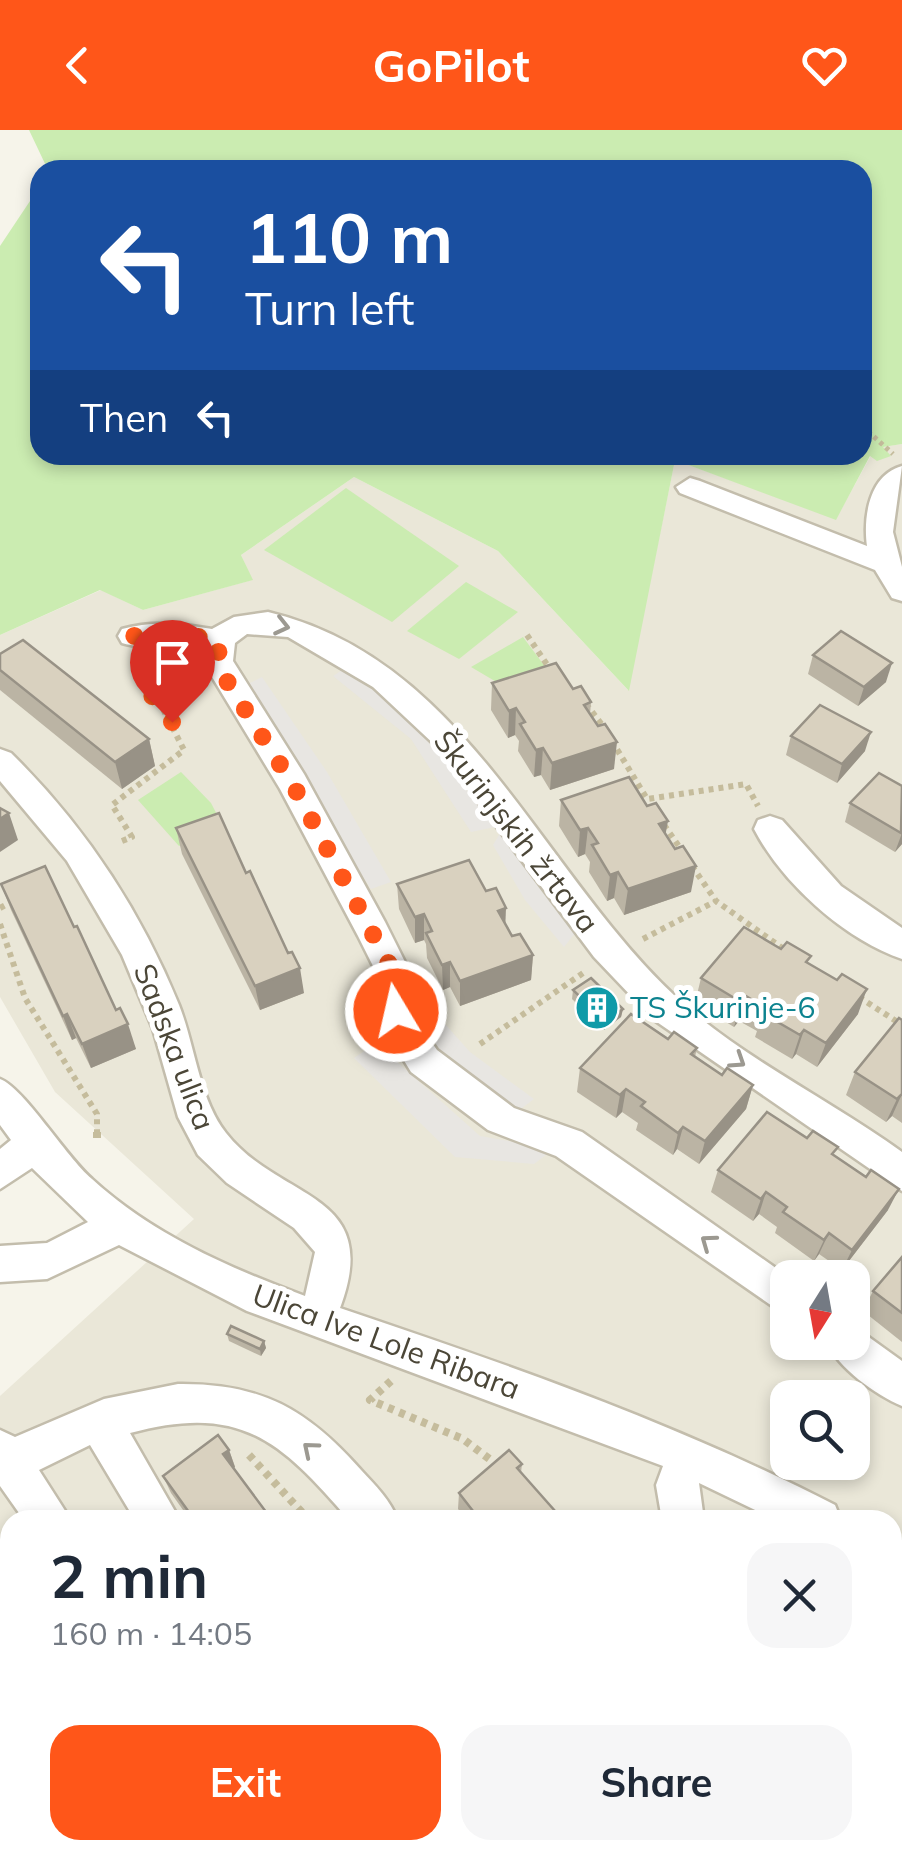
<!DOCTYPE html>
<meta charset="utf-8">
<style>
body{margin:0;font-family:Mulish,sans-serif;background:#f6f6f7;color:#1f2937;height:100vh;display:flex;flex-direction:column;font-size:38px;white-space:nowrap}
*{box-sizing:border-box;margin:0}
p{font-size:32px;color:#747a83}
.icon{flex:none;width:55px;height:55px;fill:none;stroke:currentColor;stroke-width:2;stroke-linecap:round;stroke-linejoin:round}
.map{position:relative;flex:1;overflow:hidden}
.drawer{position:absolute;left:0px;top:1380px;width:902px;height:350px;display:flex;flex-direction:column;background:#fff;border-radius:30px 30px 0 0;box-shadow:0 5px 15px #0003}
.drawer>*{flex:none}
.top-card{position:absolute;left:30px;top:30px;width:842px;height:305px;border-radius:30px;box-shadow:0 5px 15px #0003;background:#1a4fa0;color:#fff;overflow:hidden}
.needle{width:65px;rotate:191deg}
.tools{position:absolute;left:770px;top:1130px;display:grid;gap:20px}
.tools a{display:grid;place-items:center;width:100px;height:100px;border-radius:20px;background:#fff;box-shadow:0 5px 15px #0003;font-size:50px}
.pin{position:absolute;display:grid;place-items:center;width:85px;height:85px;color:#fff;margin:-102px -42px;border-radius:50% 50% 50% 0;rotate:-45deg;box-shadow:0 0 10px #0007}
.pin .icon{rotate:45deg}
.me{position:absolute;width:110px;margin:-55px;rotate:351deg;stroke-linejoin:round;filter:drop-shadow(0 0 8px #0008)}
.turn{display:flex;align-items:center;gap:35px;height:210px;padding:0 50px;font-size:45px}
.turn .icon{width:130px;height:130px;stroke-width:2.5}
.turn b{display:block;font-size:70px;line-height:85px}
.then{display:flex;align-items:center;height:95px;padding:0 50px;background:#0003;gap:20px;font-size:38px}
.round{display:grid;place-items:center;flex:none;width:105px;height:105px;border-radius:30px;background:#f6f6f7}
.headline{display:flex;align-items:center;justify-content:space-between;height:170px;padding:0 50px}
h1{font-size:60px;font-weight:700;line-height:75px}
.cta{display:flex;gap:20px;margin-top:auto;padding:20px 50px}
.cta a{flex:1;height:115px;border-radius:30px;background:#ff5619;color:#fff;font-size:40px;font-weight:700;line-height:115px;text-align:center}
.cta a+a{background:#f6f6f7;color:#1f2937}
header{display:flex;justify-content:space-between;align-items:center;height:130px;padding:0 50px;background:#ff5619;color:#fff;font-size:45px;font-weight:700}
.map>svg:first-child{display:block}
.residential{fill:#eae7d8;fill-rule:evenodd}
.green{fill:#cbecb1}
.parking{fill:#e8e6e2}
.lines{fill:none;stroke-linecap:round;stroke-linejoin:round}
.minor-casing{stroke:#c3bdac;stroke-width:5}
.path-far2{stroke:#c5bc9c;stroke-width:5;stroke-dasharray:4 4;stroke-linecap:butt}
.path-far1{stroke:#c5bc9c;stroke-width:6;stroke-dasharray:5 5;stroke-linecap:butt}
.path{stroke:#c5bc9c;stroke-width:8;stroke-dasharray:6 6;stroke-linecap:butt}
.minor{fill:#fff;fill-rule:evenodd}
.wall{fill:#bbb4a4}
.shaded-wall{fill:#989286}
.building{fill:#d9d1bf;stroke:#989286;stroke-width:2.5}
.oneway{stroke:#9c9991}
.route{stroke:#ff5619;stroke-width:18;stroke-dasharray:0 32.4}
.labels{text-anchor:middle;stroke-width:10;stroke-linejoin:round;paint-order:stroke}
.street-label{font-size:30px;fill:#4b4637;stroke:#fff}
.culture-label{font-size:30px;fill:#0d838f;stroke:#fff;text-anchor:start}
</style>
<header><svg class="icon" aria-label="back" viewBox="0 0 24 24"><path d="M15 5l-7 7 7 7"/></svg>GoPilot<svg class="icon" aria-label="heart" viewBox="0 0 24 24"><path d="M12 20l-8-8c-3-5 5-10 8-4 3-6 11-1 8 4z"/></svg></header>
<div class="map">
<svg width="902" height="1730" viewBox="0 0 902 1730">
<rect width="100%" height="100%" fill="#f6f4ea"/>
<path class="residential" d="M902 314V1730H182L175 1720H892V1390H10V1453L0 1437V1266L194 1089 55 962 0 867V505L101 460 143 480 252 450 241 425 354 347 498 421 628 560 675 330 836 389 875 318ZM788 1148H852V1212H788ZM788 1268H852V1332H788Z"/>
<g class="green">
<path d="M29 0H902V314L883 317 891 326 877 331 870 326 836 390 675 330 629 561 498 421 354 347 241 425 253 450 143 480 100 460 0 505V116L40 56V325H862V40H48Z"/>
<path d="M346 358 459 436 392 492 264 420Z"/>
<path d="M466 452 518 482 459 529 407 501Z"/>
<path d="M523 507 558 554 520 566 471 537Z"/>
<path d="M181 642 211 673 225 700 179 716 138 670Z"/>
<path d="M0 1437 10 1453V1720H175L182 1730H0Z"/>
</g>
<g class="parking">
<path d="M350 535 413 585 462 642 495 697 471 702 411 609 333 546Z"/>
<path d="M262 547 327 642 391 752 371 759 242 557Z"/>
<path d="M502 700 579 798 564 817 525 770 493 715Z"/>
<path d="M427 874 470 922 534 969 514 984 427 915 405 883Z"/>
<path d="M376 913 480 1006 554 1019 534 1034 455 1027 354 928Z"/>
</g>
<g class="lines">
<defs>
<g id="minor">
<path d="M902 336 893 402 902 437V471L892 468 875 440 680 363 676 357 690 348 700 351 867 416C863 387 869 345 902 336Z"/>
<path d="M268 482C465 528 540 740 676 867 738 926 831 970 902 1022V1061L654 890 594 827 437 617 373 557 288 507 247 504 235 513 233 531 304 644 385 792 408 838 419 894 437 920 514 978 582 1002 790 1148 788 1187 556 1026 488 1000 411 942 384 898 374 838 358 806 280 659 203 532V519C177 515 145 520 122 513L118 506 122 499C153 490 182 494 212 499L234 487Z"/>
<path d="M0 619 11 623C84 695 140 779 179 875 195 915 199 969 226 1003 280 1072 384 1061 340 1178 509 1235 676 1293 835 1375L841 1390H776L699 1353 704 1390H662L656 1355 663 1336 247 1181 119 1115 47 1149 0 1152V1116L47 1113 88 1092 32 1038 0 1059V1019L11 1010 0 995V949C24 958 66 1027 92 1049 152 1104 229 1138 305 1166L315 1122 294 1098 227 1053 198 1025 178 987 153 899 122 825 67 731 0 651Z"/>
<path d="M770 686 782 690 841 756 902 798V829C844 809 782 753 754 699L758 690Z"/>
<path d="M852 1195 902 1231V1276C876 1265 838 1238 827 1212H852Z"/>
<path d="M178 1254C261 1253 307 1279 361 1340 376 1356 390 1370 398 1390H349C280 1310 240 1273 130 1303L180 1390H135L90 1315 39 1340 71 1390H24L0 1356V1300L15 1307 104 1269Z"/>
<path d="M892 1408 902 1412V1456L892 1452Z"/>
<path d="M892 1701 902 1710V1730H861L857 1720H892Z"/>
<path d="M255 1720H306L310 1730H259Z"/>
<path d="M599 1720H648L652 1730H603Z"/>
</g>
</defs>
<use href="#minor" class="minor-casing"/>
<path class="path-far2" d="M862 296 893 324"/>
<g class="path-far1">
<path d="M527 505 552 542"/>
<path d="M586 574 606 600"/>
<path d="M612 611 647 669 746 654 758 676"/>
<path d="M664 695 683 722"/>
<path d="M122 711 132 707 112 675 184 620 139 532"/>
<path d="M692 736 716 771 785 820"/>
<path d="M0 778 13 771"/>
<path d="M0 794 25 868 97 984V1004"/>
<path d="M643 809 716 771"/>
<path d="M859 867 902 895"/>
<path d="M480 914 586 841"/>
</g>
<g class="path">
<path d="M97 1002V1014"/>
<path d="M391 1251 370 1270 463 1309 500 1337"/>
<path d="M249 1325 309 1390"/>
</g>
<use href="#minor" class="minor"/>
</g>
<g class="wall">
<path d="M0 524 149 609 155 636 122 659 0 560Z"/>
<path d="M813 525 886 552 858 576 808 544Z"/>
<path d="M492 553 573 559 591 572 590 585 614 639 550 660 541 645 534 647 518 621 519 611 515 605 508 608 491 580Z"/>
<path d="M791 606 865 621 837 653 786 625Z"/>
<path d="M902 656V714L895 722 845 692 850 673Z"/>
<path d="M561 670 666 704 691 762 624 785 614 768 607 771 589 742 590 732 585 724 578 727 559 696Z"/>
<path d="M176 698 304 863 260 880 182 724Z"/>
<path d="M1 754 74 797 136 919 91 938 76 908 72 910 11 780Z"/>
<path d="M397 754 512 806 533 825 531 850 460 876 450 857 443 860 427 828 426 814 424 810 415 813 399 779Z"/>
<path d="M808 834 858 884 817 937 796 924 792 929 755 907 757 901 739 891 734 897 695 873 701 848Z"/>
<path d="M573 860 623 879 621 887 604 900 572 869Z"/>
<path d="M902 890V993L892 986 886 992 846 965 855 942Z"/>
<path d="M668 909 697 918 695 927 722 945 753 955 746 979 699 1034 677 1019 673 1025 636 1000 638 993 622 982 616 988 577 962 580 938Z"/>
<path d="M834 1026 888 1080 842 1140 819 1124 814 1131 775 1103 777 1097 759 1084 753 1091 711 1062 718 1040Z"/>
<path d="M902 1127V1212L863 1181 873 1161Z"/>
<path d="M227 1204 264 1211 266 1218 261 1226 229 1211Z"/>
<path d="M229 1320 235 1337 188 1387 171 1363 163 1346Z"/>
<path d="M522 1334 521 1343 563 1390H467L458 1379 459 1363Z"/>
<path d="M715 1720H808L813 1728 822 1730H720Z"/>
</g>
<g class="shaded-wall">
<path d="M892 533 886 552 858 576 864 557Z"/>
<path d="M516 578 515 605 508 608 509 581Z"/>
<path d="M871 602 865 621 837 653 842 634Z"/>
<path d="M149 609 155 636 122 659 115 632Z"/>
<path d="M617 612 614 639 550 660 552 633Z"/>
<path d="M543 618 541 645 534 647 536 620Z"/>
<path d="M9 683 18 710 0 722V689Z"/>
<path d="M668 691 663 718 659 694Z"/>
<path d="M588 698 585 724 578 727 580 700Z"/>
<path d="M902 703V714L895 722Z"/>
<path d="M696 736 691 762 624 785 628 759Z"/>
<path d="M618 742 614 768 607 771 610 745Z"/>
<path d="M506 778 505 803 498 781Z"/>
<path d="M424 784V810L415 813V787Z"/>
<path d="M533 825 531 850 460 876V851Z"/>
<path d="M450 832V857L443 860 442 835Z"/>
<path d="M300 838 304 863 260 880 255 856Z"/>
<path d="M867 859 858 884 817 937 826 913Z"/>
<path d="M746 866 739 891 734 897 741 872Z"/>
<path d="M623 879 621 887 604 900 605 891Z"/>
<path d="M67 884 76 908 72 910 63 886Z"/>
<path d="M128 894 136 919 91 938 82 914Z"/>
<path d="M804 900 796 924 792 929 800 905Z"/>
<path d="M753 955 746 979 699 1034 705 1011Z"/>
<path d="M626 959 622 982 616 988 620 965Z"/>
<path d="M902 964 892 986 886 992 897 969Z"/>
<path d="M683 997 677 1019 673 1025 678 1003Z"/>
<path d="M899 1059 888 1080 842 1140 852 1120Z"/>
<path d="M766 1062 759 1084 753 1091 761 1069Z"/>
<path d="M829 1103 819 1124 814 1131 824 1110Z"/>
<path d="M264 1211 266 1218 261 1226 260 1219Z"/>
<path d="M229 1320 235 1337 229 1341 223 1324Z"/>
</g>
<g class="building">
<path d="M841 501 892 533 864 557 813 525Z"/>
<path d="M23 510 149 609 115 632 0 540V524Z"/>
<path d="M556 533 573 559 581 556 591 572 584 575 598 596 605 594 617 612 552 633 543 618 536 620 520 594 525 592 516 578 509 581 492 553Z"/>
<path d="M820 575 871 602 842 634 791 606Z"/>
<path d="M879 643 902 656 901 703 850 673Z"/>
<path d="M629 647 647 676 656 673 668 691 659 694 675 719 683 716 696 736 628 759 618 742 610 745 592 715 598 713 588 698 580 700 561 670Z"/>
<path d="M0 678 9 683 0 689Z"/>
<path d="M219 683 246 743 250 741 288 823 292 822 300 838 255 856 176 698Z"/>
<path d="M469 730 486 761 496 758 506 778 498 781 512 806 520 804 533 825 460 851 450 832 442 835 426 803 432 801 424 784 415 787 397 754Z"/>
<path d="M45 736 74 797 77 796 116 880 120 878 128 894 82 914 67 884 63 886 1 754Z"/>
<path d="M744 797 781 819 787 812 811 826 806 832 837 850 842 844 867 859 826 913 804 900 800 905 762 883 766 878 746 866 741 872 701 848Z"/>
<path d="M591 848 623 879 605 891 573 860Z"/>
<path d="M631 884 668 909 674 902 697 918 691 924 722 945 727 938 753 955 705 1011 683 997 678 1003 641 976 645 972 626 959 620 965 580 938Z"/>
<path d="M899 888 902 890V964L897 969 855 942Z"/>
<path d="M767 982 807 1008 813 1001 838 1017 832 1024 866 1047 871 1040 899 1059 852 1120 829 1103 824 1110 783 1082 787 1077 766 1062 761 1069 718 1040Z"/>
<path d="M902 1127V1183L873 1161Z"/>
<path d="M231 1196 264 1211 260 1219 227 1204Z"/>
<path d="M218 1305 229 1320 223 1324 272 1390H189L187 1388 191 1385 163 1346Z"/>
<path d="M509 1320 522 1334 517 1338 563 1390H480L459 1363Z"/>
<path d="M437 1720H522L527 1729 533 1724 536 1730H443Z"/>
<path d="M727 1720H808L813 1728 819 1725 822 1730H732Z"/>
</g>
<defs><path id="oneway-chevron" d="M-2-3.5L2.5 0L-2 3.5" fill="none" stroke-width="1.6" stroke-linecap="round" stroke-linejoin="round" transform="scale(2.5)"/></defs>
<g class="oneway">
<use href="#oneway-chevron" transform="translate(282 496) rotate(13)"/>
<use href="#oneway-chevron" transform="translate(738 931) rotate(33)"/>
<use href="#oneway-chevron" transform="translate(708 1112) rotate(-144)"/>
<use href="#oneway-chevron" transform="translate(310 1319) rotate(-140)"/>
</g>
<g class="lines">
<path class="route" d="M172 592 150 563 133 506 170 503 219 510 218 532 228 553 292 653 391 838 396 881"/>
</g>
<defs>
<symbol id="building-disc" viewBox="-11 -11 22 22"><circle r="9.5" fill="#0f9aa8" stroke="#fff"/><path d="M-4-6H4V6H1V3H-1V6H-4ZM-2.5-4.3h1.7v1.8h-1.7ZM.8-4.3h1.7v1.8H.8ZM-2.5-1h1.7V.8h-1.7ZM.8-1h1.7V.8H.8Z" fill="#fff"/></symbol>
</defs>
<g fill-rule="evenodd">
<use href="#building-disc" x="572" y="853" width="50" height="50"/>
</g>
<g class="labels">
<g class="street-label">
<text transform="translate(516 702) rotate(52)" y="10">Škurinjskih žrtava</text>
<text transform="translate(174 917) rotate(69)" y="10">Sadska ulica</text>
<text transform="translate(386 1212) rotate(20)" y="10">Ulica Ive Lole Ribara</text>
</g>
<g class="culture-label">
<text x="630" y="888">TS Škurinje-6</text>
</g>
</g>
</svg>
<div class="tools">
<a><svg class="needle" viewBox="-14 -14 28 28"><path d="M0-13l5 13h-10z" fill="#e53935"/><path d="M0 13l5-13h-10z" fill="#747a83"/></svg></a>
<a><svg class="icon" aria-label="search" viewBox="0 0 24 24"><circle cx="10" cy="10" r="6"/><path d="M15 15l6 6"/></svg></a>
</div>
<div class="pin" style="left:172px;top:592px;background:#d93025"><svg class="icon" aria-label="arrive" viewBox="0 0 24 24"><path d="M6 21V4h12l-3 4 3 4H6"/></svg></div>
<svg class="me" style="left:396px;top:881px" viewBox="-20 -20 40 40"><circle r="17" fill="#ff5619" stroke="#fff" stroke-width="3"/><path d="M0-11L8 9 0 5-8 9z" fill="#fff"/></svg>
<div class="top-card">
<div class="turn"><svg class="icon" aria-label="left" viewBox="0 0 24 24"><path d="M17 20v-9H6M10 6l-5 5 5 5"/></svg><div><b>110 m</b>Turn left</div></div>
<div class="then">Then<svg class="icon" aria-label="left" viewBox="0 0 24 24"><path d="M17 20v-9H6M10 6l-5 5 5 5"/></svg></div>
</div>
<section class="drawer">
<div class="headline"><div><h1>2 min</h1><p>160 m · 14:05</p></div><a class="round"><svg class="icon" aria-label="close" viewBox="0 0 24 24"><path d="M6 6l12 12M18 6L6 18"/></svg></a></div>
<div class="cta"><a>Exit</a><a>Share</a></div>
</section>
</div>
